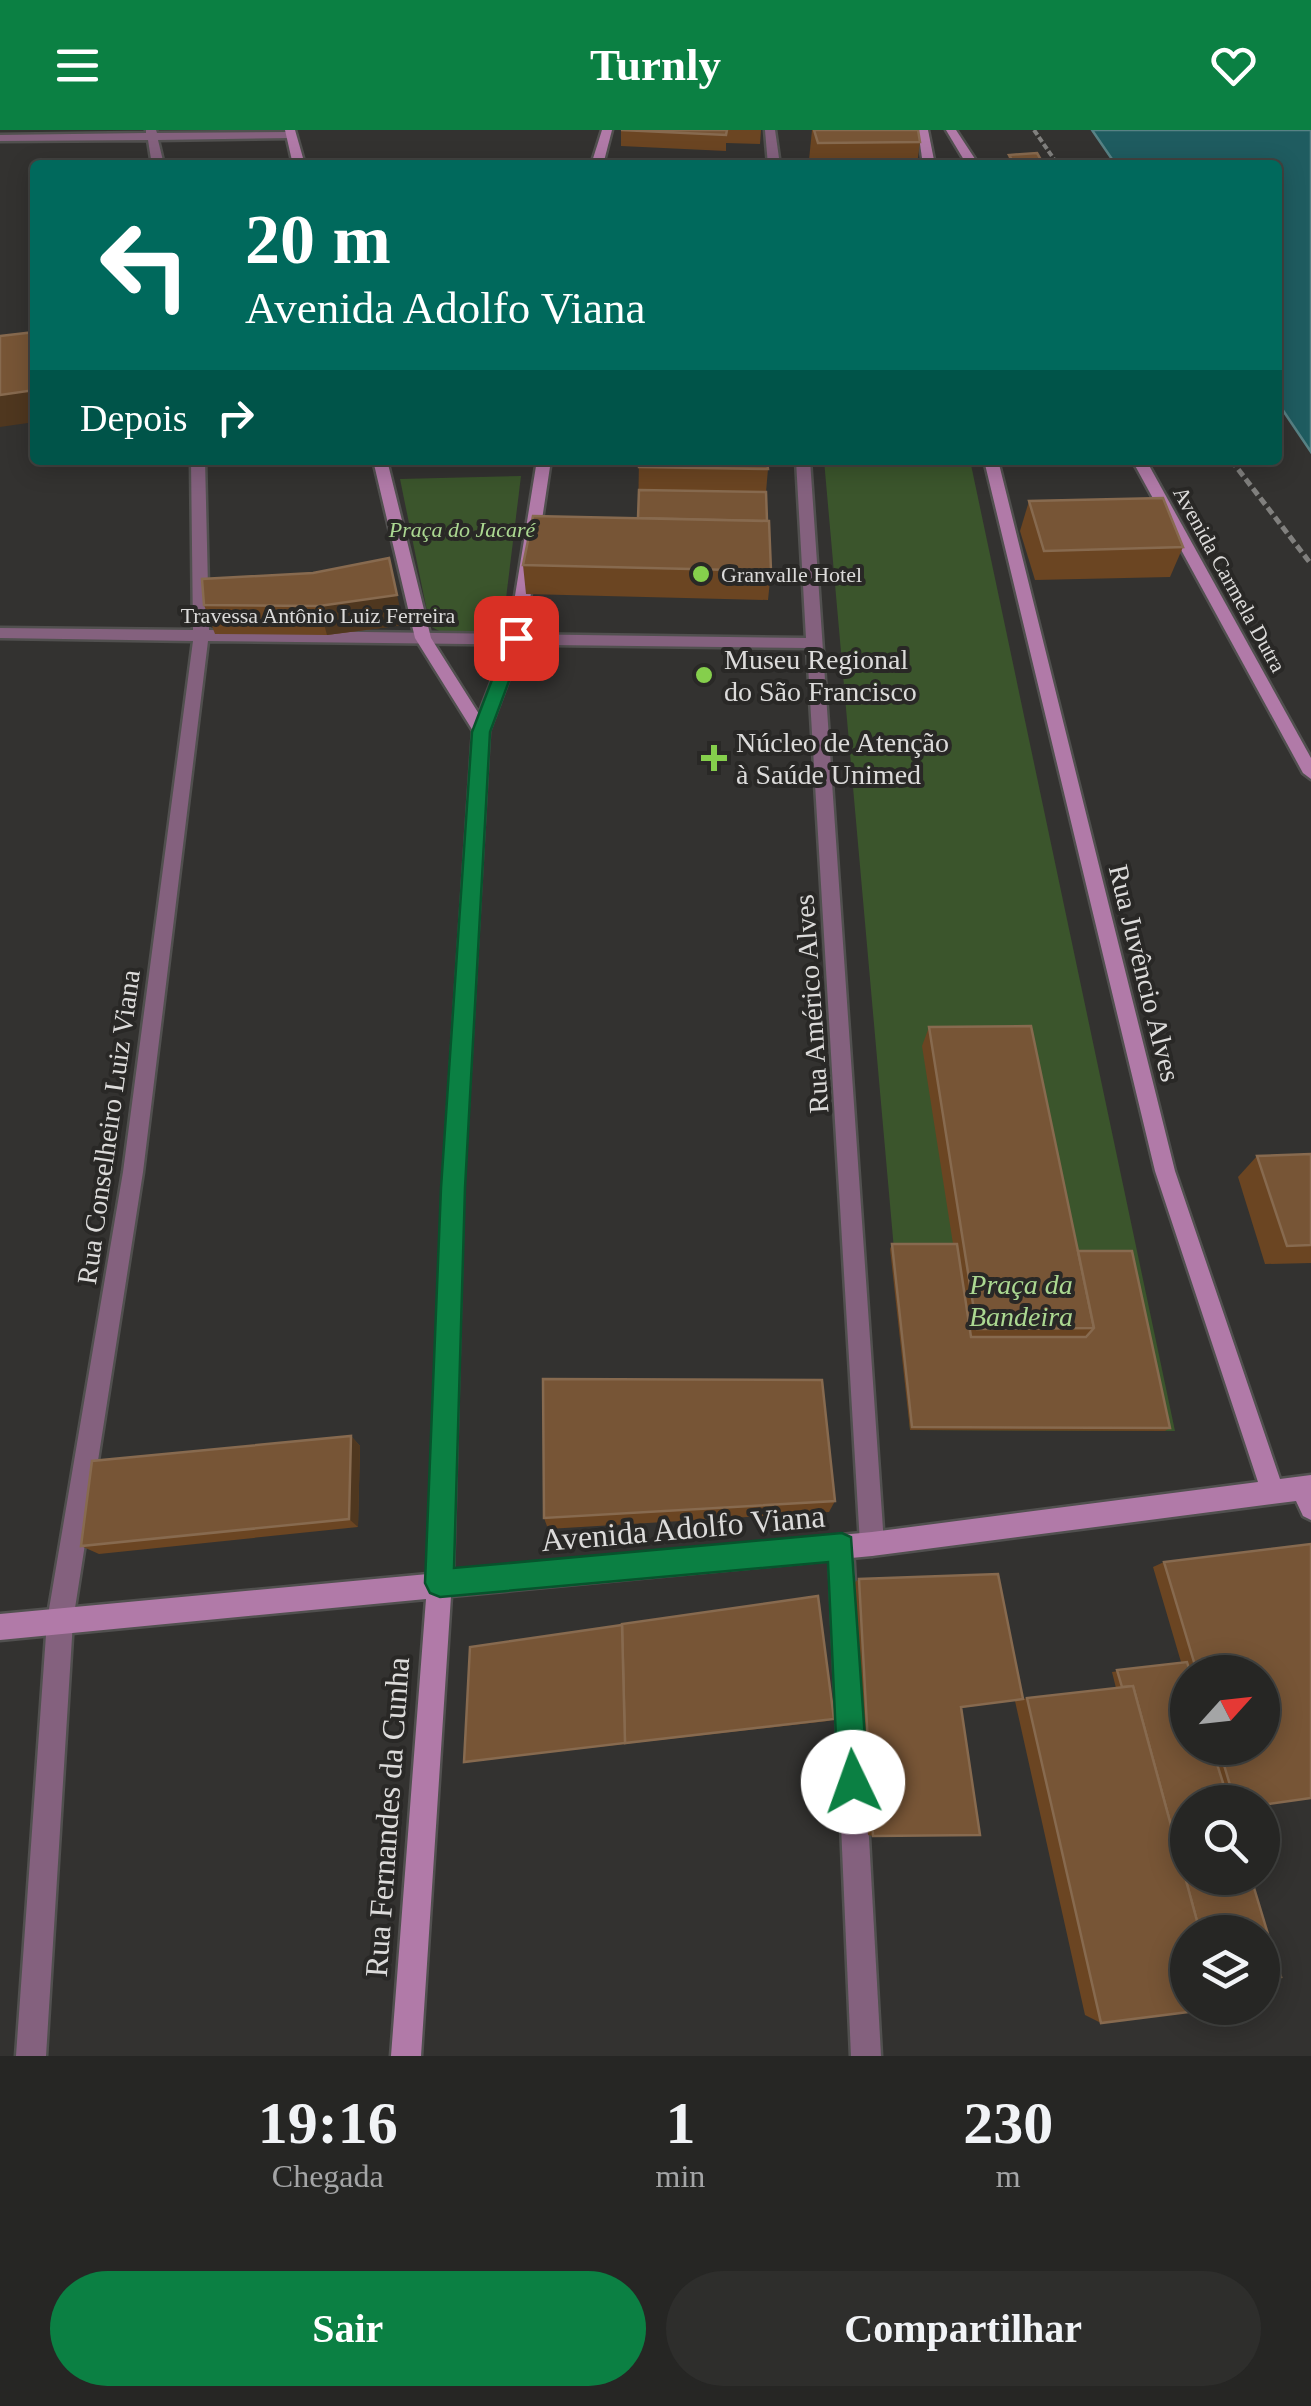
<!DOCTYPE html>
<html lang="pt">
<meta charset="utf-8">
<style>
body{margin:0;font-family:"Times New Roman",serif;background:#2e2e2c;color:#f1f3f6;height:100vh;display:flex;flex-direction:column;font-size:38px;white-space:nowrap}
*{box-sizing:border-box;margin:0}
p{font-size:32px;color:#a4a5a6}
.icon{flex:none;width:55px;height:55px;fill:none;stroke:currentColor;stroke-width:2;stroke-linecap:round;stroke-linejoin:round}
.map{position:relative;height:1926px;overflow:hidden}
.side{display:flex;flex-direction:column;background:#262624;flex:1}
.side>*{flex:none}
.banner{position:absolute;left:30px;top:30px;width:1252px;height:305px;border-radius:10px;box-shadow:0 5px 25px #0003,0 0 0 2px #424341;background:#00695c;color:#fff;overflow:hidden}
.needle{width:65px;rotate:63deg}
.controls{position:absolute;left:1170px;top:1525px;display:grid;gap:20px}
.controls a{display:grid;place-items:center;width:110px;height:110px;border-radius:50%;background:#262624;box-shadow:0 5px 25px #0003,0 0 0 2px #424341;font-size:50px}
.pin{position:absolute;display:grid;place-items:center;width:85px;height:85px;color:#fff;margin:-42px;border-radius:20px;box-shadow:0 5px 15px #0006}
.me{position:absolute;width:110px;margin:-55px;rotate:357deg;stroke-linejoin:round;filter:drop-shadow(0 0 8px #0008)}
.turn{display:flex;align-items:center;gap:35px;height:210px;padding:0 50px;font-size:45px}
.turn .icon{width:130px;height:130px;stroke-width:2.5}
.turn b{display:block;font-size:70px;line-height:85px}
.then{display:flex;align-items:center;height:95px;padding:0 50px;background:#0003;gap:20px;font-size:38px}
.eta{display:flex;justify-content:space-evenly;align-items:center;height:170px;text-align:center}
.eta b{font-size:60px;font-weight:800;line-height:70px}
.primary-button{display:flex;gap:20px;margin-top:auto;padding:20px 50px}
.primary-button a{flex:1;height:115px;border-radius:60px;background:#0b8043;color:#fff;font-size:40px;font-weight:800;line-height:115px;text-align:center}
.primary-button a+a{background:#2e2e2c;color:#f1f3f6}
header{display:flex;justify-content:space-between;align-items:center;height:130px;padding:0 50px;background:#0b8043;color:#fff;font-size:45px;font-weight:800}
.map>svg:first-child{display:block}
.green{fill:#3b552c}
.water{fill:#1f5c60;stroke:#588285;stroke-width:2.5}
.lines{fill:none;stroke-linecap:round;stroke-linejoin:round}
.street-casing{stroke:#51504f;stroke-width:5}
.secondary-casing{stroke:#51504f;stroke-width:5}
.path-far1{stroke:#81807e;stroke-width:4;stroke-dasharray:6 2.5;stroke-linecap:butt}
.path{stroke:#81807e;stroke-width:5;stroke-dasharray:8 4;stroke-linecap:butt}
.street{fill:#84617e;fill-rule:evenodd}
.secondary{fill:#b17aa8;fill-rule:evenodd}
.wall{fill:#6b4522;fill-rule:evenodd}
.shaded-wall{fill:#4f371f}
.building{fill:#775536;stroke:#876a4f;stroke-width:2.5}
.route{fill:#0b8043;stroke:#07532c;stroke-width:2.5}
.poi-dot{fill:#85cf4c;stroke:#292826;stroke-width:4}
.labels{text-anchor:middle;stroke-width:8;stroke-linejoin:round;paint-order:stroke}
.far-park-label{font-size:22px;font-style:italic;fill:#abd891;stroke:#292826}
.far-poi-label{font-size:22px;fill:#dcdbda;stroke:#292826;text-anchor:start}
.far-street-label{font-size:22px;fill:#dcdbda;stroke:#292826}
.poi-label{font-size:28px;fill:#dcdbda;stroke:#292826;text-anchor:start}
.street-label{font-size:28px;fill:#dcdbda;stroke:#292826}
.park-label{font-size:28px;font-style:italic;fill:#abd891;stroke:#292826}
.near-street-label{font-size:32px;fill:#dcdbda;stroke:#292826}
</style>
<header><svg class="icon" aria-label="menu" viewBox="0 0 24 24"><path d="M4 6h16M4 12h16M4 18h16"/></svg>Turnly<svg class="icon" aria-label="heart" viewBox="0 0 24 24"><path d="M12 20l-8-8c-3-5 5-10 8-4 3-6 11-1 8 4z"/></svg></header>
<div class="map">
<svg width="1311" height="1926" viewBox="0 0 1311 1926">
<rect width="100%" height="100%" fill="#333230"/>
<g class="green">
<path d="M824 330H970L1175 1301 910 1300Z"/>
<path d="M521 346 502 501 443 503 430 496 400 349Z"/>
</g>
<path class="water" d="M1092 0H1311V322L1278 273V35H1116Z"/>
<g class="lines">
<defs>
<g id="street">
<path d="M146 0H156L157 3 291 2 296 5 291 8 158 10 164 35H152L148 10 0 11V5L146 3Z"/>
<path d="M765 0H775L780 35H768Z"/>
<path d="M191 330H205L209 500 806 508 796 330H810L884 1414 881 1423 872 1426 863 1423 860 1414 807 518 208 511 143 1042 73 1491 46 1926H16L47 1491 123 1042 193 511 0 508V498L193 500Z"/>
<path d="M841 1405 850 1408 853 1417 881 1926H851L829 1417 832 1408Z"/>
</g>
<g id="secondary">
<path d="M285 0H295L305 35H293Z"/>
<path d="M602 0H612L603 35H591Z"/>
<path d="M918 0H928L935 35H923Z"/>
<path d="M946 0H956L979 35H967Z"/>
<path d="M373 330H387L431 508 479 584 508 509 537 330H551L524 509 489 601 463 1058 453 1442 872 1402 1258 1352 1155 1041 984 330H998L1175 1041 1280 1349 1311 1345V1390L1303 1386 1296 1371 872 1426 451 1466 421 1926H391L426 1469 0 1510V1484L428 1444 443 1058 473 601 415 508Z"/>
<path d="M1132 330H1146L1311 628V649L1303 643Z"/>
</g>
</defs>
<use href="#street" class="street-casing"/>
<use href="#secondary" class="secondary-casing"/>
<path class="path-far1" d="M1034 0 1058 35"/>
<path class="path" d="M1231 330 1311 434"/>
<use href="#street" class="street"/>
<use href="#secondary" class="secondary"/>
</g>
<g class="wall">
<path d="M621 0H761L760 14 726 13V21L621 16Z"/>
<path d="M812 0H918L920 12 917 35H810L809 30Z"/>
<path d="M1009 25 1044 35H1007Z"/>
<path d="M639 330 768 339 766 362 771 441 768 470 526 464 523 435 638 388Z"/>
<path d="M1029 371 1183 417 1170 447 1035 450 1020 401Z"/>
<path d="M202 449 404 495 327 505 215 504 204 475Z"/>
<path d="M929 897 1078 1121 1170 1298 1165 1301 910 1300 890 1119 892 1114H953L922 916Z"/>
<path d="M1311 1024V1133L1265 1134 1238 1047 1257 1026Z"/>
<path d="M351 1306 360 1316 358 1397 99 1424 81 1416Z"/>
<path d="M835 1371 829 1382 548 1399 544 1388Z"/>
<path d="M1311 1414V1668L1262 1675V1672H1188V1748H1251L1281 1847 1262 1850V1802H1188V1878H1220L1101 1893 1085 1885 1015 1571 1027 1568 1116 1558 1112 1542 1181 1532 1153 1437 1164 1432ZM1188 1542H1262V1618H1188Z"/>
<path d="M859 1449 1023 1569 961 1578 873 1706 868 1705 854 1453Z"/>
<path d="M834 1589 828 1591 464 1632Z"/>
</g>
<g class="shaded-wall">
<path d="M35 260V292L0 297V265Z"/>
<path d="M397 465 404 495 327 505 319 476Z"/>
<path d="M351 1306 360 1316 358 1397 349 1389Z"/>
</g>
<g class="building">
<path d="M621 0H727L726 5Z"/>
<path d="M814 0H918L920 12 818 13Z"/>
<path d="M1037 23 1044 35H1015L1009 25Z"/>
<path d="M917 34V35H848Z"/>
<path d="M35 202V260L0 265V206Z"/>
<path d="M639 330H767L768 339 639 337Z"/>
<path d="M639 360 766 362 767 391 638 388Z"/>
<path d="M1163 368 1183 417 1044 421 1029 371Z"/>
<path d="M533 386 769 391 771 441 523 435Z"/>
<path d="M389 428 397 465 319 476 204 475 202 449 313 443Z"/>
<path d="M1031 896 1094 1198 977 1199 929 897Z"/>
<path d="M1311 1024V1115L1287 1116 1257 1026Z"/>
<path d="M892 1114H957L971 1207H1086L1094 1198 1078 1121H1132L1170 1298 912 1297Z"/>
<path d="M543 1249 822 1250 835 1371 544 1388Z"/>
<path d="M351 1306 349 1389 81 1416 92 1331Z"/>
<path d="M1311 1414V1668L1262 1675V1672H1235L1219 1618H1262V1542H1197L1164 1432Z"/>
<path d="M998 1444 1023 1569 961 1577 980 1705 873 1706 859 1449Z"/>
<path d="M818 1466 834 1589 625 1613 622 1494Z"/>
<path d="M622 1495 625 1613 464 1632 470 1517Z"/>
<path d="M1187 1532 1190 1542H1188V1618H1212L1229 1672H1188V1748H1251L1281 1847 1262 1850V1802H1200L1133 1556 1122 1557 1117 1540Z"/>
<path d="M1133 1556 1200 1802H1188V1878H1220L1101 1893 1027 1568Z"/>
</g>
<path class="route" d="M516 502 525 508 490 602 465 1058 454 1438 842 1403 851 1407 868 1652 864 1662 853 1667 842 1662 838 1652 828 1432 440 1467 430 1463 425 1453 441 1058 472 602 508 508Z"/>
<g class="poi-dot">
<circle cx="701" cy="444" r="10"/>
<circle cx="704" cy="545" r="10"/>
<path d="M709 613h10v10h10v10h-10v10h-10v-10h-10v-10h10z"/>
</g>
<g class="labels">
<g class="far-park-label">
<text x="462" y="407">Praça do Jacaré</text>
</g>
<g class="far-poi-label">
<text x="721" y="452">Granvalle Hotel</text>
</g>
<g class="far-street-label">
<text transform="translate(1230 449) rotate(61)" y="8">Avenida Carmela Dutra</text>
<text x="318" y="493">Travessa Antônio Luiz Ferreira</text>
</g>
<g class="poi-label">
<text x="724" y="539">Museu Regional<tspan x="724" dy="32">do São Francisco</tspan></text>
<text x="736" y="622">Núcleo de Atenção<tspan x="736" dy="32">à Saúde Unimed</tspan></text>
</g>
<g class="street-label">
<text transform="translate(1145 843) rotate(76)" y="10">Rua Juvêncio Alves</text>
<text transform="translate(811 874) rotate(-94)" y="10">Rua Américo Alves</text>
<text transform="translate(108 997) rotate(-82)" y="10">Rua Conselheiro Luiz Viana</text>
</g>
<g class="park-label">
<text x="1021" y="1164">Praça da<tspan x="1021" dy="32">Bandeira</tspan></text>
</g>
<g class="near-street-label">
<text transform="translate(683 1398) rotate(-5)" y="11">Avenida Adolfo Viana</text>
<text transform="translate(387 1687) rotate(-86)" y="11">Rua Fernandes da Cunha</text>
</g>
</g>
</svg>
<div class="controls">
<a><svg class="needle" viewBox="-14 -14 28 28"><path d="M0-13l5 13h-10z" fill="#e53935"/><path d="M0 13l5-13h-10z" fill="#a4a5a6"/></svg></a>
<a><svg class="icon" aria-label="search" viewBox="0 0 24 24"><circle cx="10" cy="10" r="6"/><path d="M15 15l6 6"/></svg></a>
<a><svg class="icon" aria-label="layers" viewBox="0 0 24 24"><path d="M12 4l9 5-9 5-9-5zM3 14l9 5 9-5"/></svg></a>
</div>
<div class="pin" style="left:516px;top:508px;background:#d93025"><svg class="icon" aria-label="arrive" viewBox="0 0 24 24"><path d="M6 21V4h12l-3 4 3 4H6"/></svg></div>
<svg class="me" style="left:853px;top:1652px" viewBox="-20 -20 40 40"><circle r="19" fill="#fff"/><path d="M0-13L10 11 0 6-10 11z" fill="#0b8043"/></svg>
<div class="banner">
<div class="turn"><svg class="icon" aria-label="left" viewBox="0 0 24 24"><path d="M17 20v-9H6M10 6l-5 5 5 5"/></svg><div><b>20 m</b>Avenida Adolfo Viana</div></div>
<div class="then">Depois<svg class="icon" aria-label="right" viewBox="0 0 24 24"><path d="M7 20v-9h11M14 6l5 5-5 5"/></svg></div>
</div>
</div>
<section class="side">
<div class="eta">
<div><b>19:16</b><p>Chegada</p></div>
<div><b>1</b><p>min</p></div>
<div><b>230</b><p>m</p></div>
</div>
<div class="primary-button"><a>Sair</a><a>Compartilhar</a></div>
</section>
